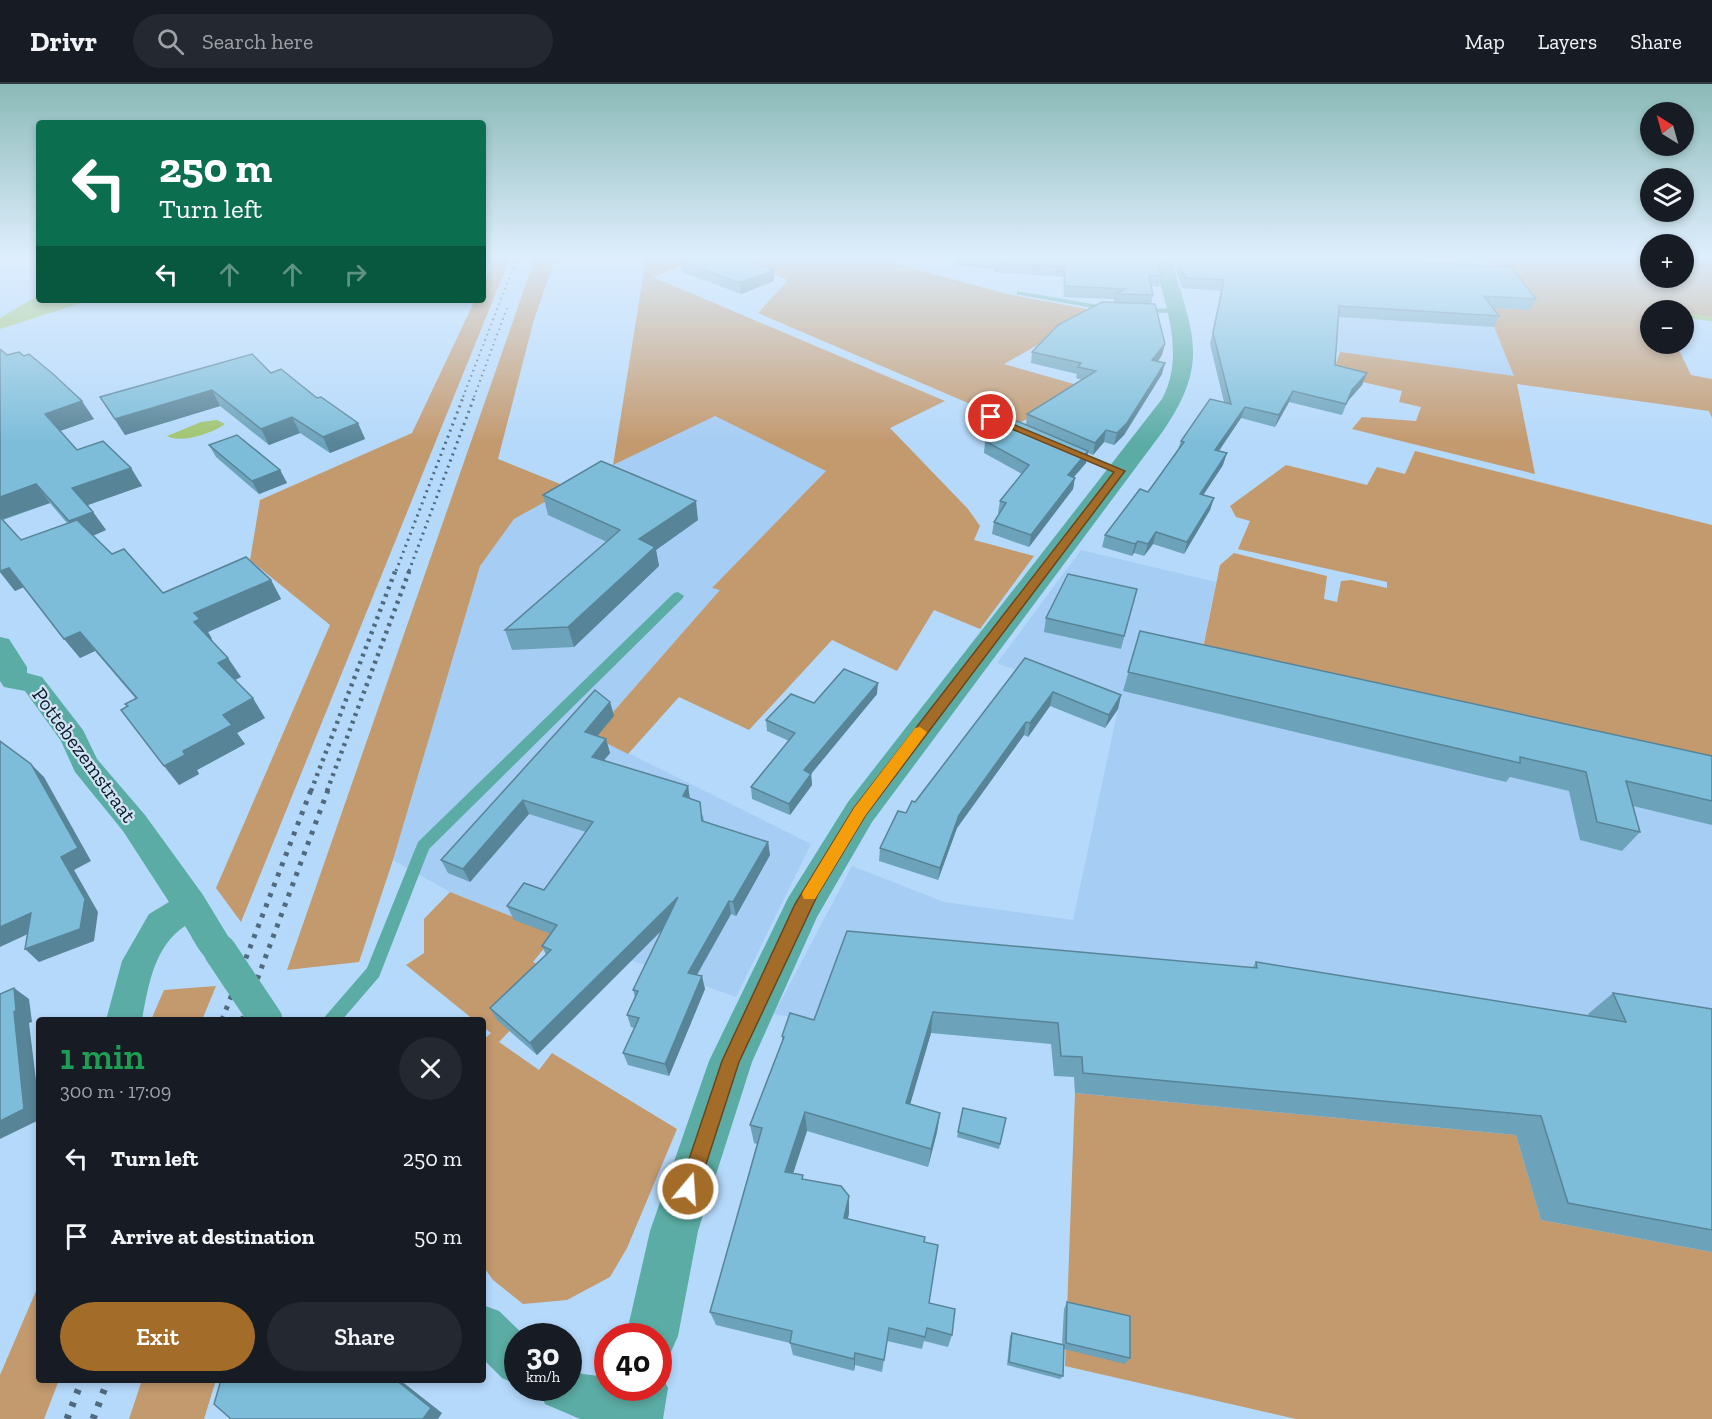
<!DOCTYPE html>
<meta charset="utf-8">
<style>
body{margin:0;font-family:"Zilla Slab",serif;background:#242831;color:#f1f3f6;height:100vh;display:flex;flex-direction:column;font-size:22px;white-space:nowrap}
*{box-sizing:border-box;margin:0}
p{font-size:20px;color:#9ea1a6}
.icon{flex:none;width:33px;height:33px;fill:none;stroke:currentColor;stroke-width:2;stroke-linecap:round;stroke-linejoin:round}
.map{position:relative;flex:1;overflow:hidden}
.side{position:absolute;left:36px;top:933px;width:450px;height:366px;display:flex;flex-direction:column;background:#171b24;border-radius:6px;box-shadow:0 3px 9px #0003}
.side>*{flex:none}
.guide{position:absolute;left:36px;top:36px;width:450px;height:183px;border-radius:6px;box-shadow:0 3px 9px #0003;background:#0b6e4f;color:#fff;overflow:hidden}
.needle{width:39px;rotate:323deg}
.fabs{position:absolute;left:1640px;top:18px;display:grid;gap:12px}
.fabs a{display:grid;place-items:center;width:54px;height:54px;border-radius:50%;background:#171b24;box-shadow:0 3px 9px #0003;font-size:30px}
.speed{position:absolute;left:504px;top:1239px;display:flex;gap:12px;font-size:30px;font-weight:700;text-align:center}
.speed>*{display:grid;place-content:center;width:78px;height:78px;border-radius:50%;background:#171b24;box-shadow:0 3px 9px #0003;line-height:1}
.speed small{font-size:15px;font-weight:400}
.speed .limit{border:9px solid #d22;background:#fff;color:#111}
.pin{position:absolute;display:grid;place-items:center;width:51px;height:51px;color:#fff;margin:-26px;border:3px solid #fff;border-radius:50%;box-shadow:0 2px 6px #0007}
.me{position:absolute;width:66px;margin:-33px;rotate:18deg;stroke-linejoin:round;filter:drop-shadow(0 0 4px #0008)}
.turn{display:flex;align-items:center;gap:21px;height:126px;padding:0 24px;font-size:27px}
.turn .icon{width:78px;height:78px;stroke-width:2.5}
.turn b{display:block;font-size:42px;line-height:51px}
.lanes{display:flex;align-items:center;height:57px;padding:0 24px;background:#0003;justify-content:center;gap:30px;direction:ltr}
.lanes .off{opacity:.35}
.round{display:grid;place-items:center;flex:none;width:63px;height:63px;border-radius:32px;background:#242831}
.overview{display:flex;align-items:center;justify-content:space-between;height:102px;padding:0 24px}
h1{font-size:36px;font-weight:600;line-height:45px;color:#1e9e55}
.button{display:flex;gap:12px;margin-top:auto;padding:12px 24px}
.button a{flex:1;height:69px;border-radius:36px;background:#a46c29;color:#fff;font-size:24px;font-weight:600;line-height:69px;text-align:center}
.button a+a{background:#242831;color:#f1f3f6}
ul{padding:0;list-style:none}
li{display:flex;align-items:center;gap:18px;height:78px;padding:0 24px}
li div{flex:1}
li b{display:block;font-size:22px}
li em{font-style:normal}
header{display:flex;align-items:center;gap:36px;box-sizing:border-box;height:84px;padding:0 30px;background:#171b24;border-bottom:2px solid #363941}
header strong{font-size:28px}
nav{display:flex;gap:33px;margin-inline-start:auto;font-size:21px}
.search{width:420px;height:54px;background:#242831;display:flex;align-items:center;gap:15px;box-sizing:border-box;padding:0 21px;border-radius:33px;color:#9ea1a6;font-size:22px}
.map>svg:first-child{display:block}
.built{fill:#a6cdf4}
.green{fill:#c3996e}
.water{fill:#a1c46f}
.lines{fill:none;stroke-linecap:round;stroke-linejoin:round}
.stream{stroke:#a1c46f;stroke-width:4.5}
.service{fill:#5baca4;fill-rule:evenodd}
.minor{fill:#5baca4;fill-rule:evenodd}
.tertiary{fill:#5baca4;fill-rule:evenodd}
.rail-far4{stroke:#4f697f;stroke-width:2;stroke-dasharray:1.5 4;stroke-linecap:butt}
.rail-far3{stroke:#4f697f;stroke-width:3;stroke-dasharray:2 4.5;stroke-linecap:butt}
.rail-far2{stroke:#4f697f;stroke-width:4.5;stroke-dasharray:3 5;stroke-linecap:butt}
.rail-far1{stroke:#4f697f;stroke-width:5;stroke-dasharray:4 7;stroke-linecap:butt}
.rail{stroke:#4f697f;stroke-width:7;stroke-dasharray:4.5 9;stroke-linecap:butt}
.minor-bridge{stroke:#5baca4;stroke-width:33}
.wall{fill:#6ca3bb;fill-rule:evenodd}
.shaded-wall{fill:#588498}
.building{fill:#7dbdd9;stroke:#588498;stroke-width:1.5}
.route{fill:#a46c29;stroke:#6b461b;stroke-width:1.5}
.slow{fill:#f59e0b}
.labels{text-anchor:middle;stroke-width:4.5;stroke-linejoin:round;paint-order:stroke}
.street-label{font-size:21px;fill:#0a1c2b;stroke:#d2e4f5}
</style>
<header>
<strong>Drivr</strong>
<div class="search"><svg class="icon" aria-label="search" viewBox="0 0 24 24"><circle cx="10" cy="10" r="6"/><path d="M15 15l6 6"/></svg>Search here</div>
<nav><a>Map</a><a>Layers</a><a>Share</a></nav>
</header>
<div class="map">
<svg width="1712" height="1335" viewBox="0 0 1712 1335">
<rect width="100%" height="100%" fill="#b5d9fb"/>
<g class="built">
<path d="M1209 174H1489L1530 226 1480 223 1494 243 1515 293 1333 267 1318 213 1183 204Z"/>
<path d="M715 332 827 386 713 504 721 506 592 651 811 760 736 913 556 850 450 808 393 776 480 482 508 438 613 380Z"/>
<path d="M1081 466 1216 498 1200 578 1712 694V1168L1541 1136 1516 1051 1075 1009 1072 962 823 938 774 930 852 782 944 818 1073 836 1118 625 997 579Z"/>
</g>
<g class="green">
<path d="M496 174H510L241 838 216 804 330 541 250 476 260 416 412 349 475 216H483V200Z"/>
<path d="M535 174H555L533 239 498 375 570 404 514 435 480 482 393 776 359 878 287 886Z"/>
<path d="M646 174H703L653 193 945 317 890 344 968 425 980 442 974 456 1034 472 980 545 934 526 897 587 832 556 749 646 679 613 628 670 592 652 720 506 712 504 826 387 715 332 613 381Z"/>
<path d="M730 174H899L893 179 1007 210 1097 227 1004 280 1074 300 1049 324 1017 340 758 229 788 196Z"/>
<path d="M1489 174H1650V194H1683V174H1712V236L1683 232V226H1650V260H1676L1691 291 1712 295V334L1709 327 1517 300 1535 390 1352 345 1362 333 1416 337 1421 323 1399 318 1402 307 1332 291 1340 268 1514 292 1494 243 1480 223 1530 226Z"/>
<path d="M1415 367 1712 441V694L1200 579 1220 481 1234 469 1327 492 1324 515 1337 518 1341 497 1351 496 1387 504V498L1238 465 1250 437 1236 433 1230 422 1286 381 1367 401 1377 383 1405 390Z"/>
<path d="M450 808 556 850 533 878 562 892 499 958 539 986 552 969 677 1045 627 1164 610 1193 567 1216 523 1220 493 1196 483 1182V956L491 949 483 943V936H474L406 881 424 869V835Z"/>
<path d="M216 902 202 936H151L164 906Z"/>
<path d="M1075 1009 1516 1051 1541 1136 1712 1168V1335H1296L1065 1282Z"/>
<path d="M39 1200V1296H59L44 1335H0V1291Z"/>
<path d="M142 1296H216L204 1335H129Z"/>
</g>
<g class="water">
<path d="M39 211V216H91L0 245V234Z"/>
<path d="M217 336 225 340C213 349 180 360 167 352L201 338Z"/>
</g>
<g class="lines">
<path class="stream" d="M1683 231 1712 235"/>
<g class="service">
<path d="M1017 207 1110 223 1114 225 1110 227 1020 211H1017Z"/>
<path d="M1138 224 1175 225 1179 227 1175 229 1135 228 1134 226Z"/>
<path d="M988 331H994L1032 348 1024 350 988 335Z"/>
<path d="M1072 364 1123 385 1125 387 1117 389 1069 369 1067 367Z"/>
<path d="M678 508 684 512 682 515 429 765 379 893 342 936H322L367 884 418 758 674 509Z"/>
</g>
<g class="minor">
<path d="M0 553 9 555 27 583V589L42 593 83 646 97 675 145 731 203 811 237 867 232 878C205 887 198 862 185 842 154 862 148 903 142 936H106L122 877 149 830 169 818 123 747 75 688 61 657 25 607 4 603 0 597Z"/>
<path d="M483 1221 499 1227 525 1252H518V1301L502 1294 483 1275Z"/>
<path d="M568 1284 583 1290 608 1293V1304H655L661 1321 656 1335H580L545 1320 538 1304H568Z"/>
</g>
<g class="tertiary">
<path d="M1153 174H1171C1192 249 1211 277 1163 347L872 738 817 833 752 978 698 1147 678 1252 670 1270 658 1275V1252H626L650 1147 709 977 788 814 848 718 1162 315C1186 270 1165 220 1153 174Z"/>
<path d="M658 1284 668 1304 663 1335H609L614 1304H658Z"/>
</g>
<g class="rail-far4">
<path d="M463 313 517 174"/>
<path d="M474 313 507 224"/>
</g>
<g class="rail-far3">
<path d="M396 487 464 311"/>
<path d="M409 487 475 311"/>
</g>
<g class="rail-far2">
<path d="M311 707 396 485"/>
<path d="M327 707 410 485"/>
</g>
<g class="rail-far1">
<path d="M222 936 311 706"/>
<path d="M242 936 328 706"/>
</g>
<g class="rail">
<path d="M67 1335 82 1296"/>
<path d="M93 1335 108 1296"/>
</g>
<path class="minor-bridge" d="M220 867 266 936"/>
</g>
<g class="wall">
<path d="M955 174H1156L1161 192 1159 203 1151 202 1153 211 1151 220 1162 271 1158 277 1162 290 1124 351 1114 361 1104 358 1093 371 1088 369 1086 379 1074 393 1073 405 1029 463 992 450 994 438 999 429H998L1000 417 1022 390 984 369 985 357 1026 341 1027 330 1082 296 1076 294 1077 290 1031 279 1032 268 1114 218V215L1064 213 1063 193 994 188V185L955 181Z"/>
<path d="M1172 174H1348L1536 215 1530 226 1493 224 1499 232 1494 243 1339 233 1335 281 1367 289 1362 301 1347 318 1342 331 1289 318 1275 343 1241 334 1219 367 1223 381 1203 411 1214 414 1210 426 1184 470 1153 460 1144 472 1134 469 1132 472 1102 463 1105 451 1148 408 1178 365 1181 357 1224 318 1210 260 1221 207 1182 204Z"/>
<path d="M680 177 774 197 741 210 682 188Z"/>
<path d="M0 265 94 335 60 347 77 366 131 384 142 402 88 421 106 446 93 452 112 470 163 509 271 496 281 515 208 548 212 555H211L241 593 235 596 265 634 237 649 245 660 197 686 199 690 179 701 128 622 136 615 95 567 80 574 24 503 15 507 0 488ZM50 419 67 439 21 456 3 436Z"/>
<path d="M271 289 317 314 358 339 365 355 330 369 300 349 269 361 220 322 125 351 100 313Z"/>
<path d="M209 361 280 386 287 399 259 410 216 373Z"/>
<path d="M543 411 698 436 656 466 659 482 574 563 512 566 505 546 607 458 548 431Z"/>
<path d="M1137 505 1121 565 1044 548 1046 534Z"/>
<path d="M1140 547 1712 672V741L1633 722 1640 748 1622 767 1580 756 1569 707 1510 693 1506 698 1123 607Z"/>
<path d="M1025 574 1121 611 1118 625 1105 644 1050 622 1028 653 1024 651 957 744 938 796 879 777 880 764Z"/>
<path d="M877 610 811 690 812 701 790 731 752 715 751 703 789 657 767 647 766 636 814 619Z"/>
<path d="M610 618 614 632 597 652 606 655 610 669 604 676 688 702 690 715 703 732 704 737 768 758 770 771 736 832 731 830 697 891 705 905 669 992 628 981 623 969 634 944 631 943 627 931 635 913 633 906 663 845 537 971 497 936 490 924 546 871 542 862 551 850 514 836 507 822 544 806 586 748 529 730 470 798 448 789 441 776Z"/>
<path d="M1256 878 1589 933 1588 930 1613 909 1712 925V1168L1541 1136 1516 1051 1075 1009 1074 993 1054 992 1051 960 931 949 910 1020 940 1029 937 1048 928 1083 807 1047 793 1089 803 1091V1095L849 1129 848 1135 924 1158 929 1219 952 1251 948 1263 924 1257 922 1265 887 1257 882 1288 855 1281 854 1287 793 1271 790 1259 716 1241 710 1228 757 1060 754 1059 750 1041 782 958V952L814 936 1253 883Z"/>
<path d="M963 1024 1000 1060 999 1065 957 1053Z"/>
<path d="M1067 1218 1130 1274 1125 1280 1064 1265 1063 1292 1060 1295 1007 1281 1010 1252 1012 1249 1062 1260 1064 1225Z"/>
</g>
<g class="shaded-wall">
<path d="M774 186V197L741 210 740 199Z"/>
<path d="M1165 260 1162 271 1150 288 1152 276Z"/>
<path d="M1165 279 1162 290 1124 351 1114 361 1117 349Z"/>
<path d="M1367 289 1362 301 1347 318 1342 331 1352 306Z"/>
<path d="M212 306 220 322 125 351 115 335Z"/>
<path d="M1293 307 1289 318 1275 343 1279 331Z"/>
<path d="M82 317 94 335 57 348 45 330Z"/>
<path d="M1245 323 1241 334 1211 378 1215 366Z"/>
<path d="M292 333 300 349 269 361 261 345Z"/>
<path d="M358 339 365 355 330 369 323 353Z"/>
<path d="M1106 346 1104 358 1093 371 1095 359Z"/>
<path d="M1088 367 1086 379 1065 403 1068 391Z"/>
<path d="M1227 369 1223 381 1196 422 1200 410Z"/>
<path d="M131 384 142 402 85 422 72 404Z"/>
<path d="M280 386 287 399 259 410 252 397Z"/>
<path d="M1075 394 1073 405 1029 463 1031 451Z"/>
<path d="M36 400 50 419 0 436V413Z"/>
<path d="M1214 414 1210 426 1184 470 1187 458Z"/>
<path d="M696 417 698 436 656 466 659 482 574 563 568 543 639 455Z"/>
<path d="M93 428 106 446 82 456 69 437Z"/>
<path d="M1156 448 1153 460 1144 472 1148 460Z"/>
<path d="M1138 457 1134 469 1132 472 1135 460Z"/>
<path d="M9 484 24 503 15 507 0 488Z"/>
<path d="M271 496 281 515 208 548 212 555 207 557 194 538V529Z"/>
<path d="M80 548 95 567 80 574 64 555Z"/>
<path d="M228 574 241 593 231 598 218 579Z"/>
<path d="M878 599 877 610 811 690 812 701 790 731 789 720 804 686Z"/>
<path d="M1053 608 1050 622 1028 653 1030 639Z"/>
<path d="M1121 611 1118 625 1105 644 1109 631Z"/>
<path d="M253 614 265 634 237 649 245 660 197 686 199 690 179 701 164 682 223 631Z"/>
<path d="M610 618 614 632 589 662 585 648Z"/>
<path d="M1026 638 1024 651 957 744 938 796 940 784 959 731Z"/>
<path d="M606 655 610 669 596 686 592 673Z"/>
<path d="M31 680 44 693 91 777 74 786 98 828 94 857 39 878 25 865 61 773Z"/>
<path d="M688 702 690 716 683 712Z"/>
<path d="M523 716 529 730 470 798 463 785Z"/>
<path d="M768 758 770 771 736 832 733 818Z"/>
<path d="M678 813 681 827 537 971 530 959Z"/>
<path d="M729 817 731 830 691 901 688 889Z"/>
<path d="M31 829 45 842 0 863V843Z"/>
<path d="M702 892 705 905 669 992 665 980Z"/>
<path d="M14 904 29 915 32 938 29 939 39 1021V1036L0 1055V1037L14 928Z"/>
<path d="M933 928 931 949 905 1038 906 1019Z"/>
<path d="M805 1028 807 1047 788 1105 785 1088Z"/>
<path d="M940 1029 937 1048 928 1083 931 1065Z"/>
<path d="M849 1112V1129L844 1150V1134Z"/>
<path d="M855 1269V1281L854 1287V1275Z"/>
<path d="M396 1296H400L442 1329 438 1335H423Z"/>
</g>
<g class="building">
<path d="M690 174H741L774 186 740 199 680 177Z"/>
<path d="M985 174H1156L1161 192H1149L1153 211 1115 210 1125 205 1065 202 1064 183 995 178 996 174Z"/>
<path d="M1178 174H1348L1511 183 1536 215 1484 212 1499 232 1339 222 1335 281 1367 289 1352 306 1346 320 1293 307 1279 331 1245 323 1215 366 1227 369 1200 410 1214 414 1187 458 1156 448 1148 460 1138 457 1135 460 1105 451 1140 405 1148 408 1184 358 1181 357 1210 315 1231 320 1213 249 1224 196 1185 194Z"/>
<path d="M1102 218 1155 220 1165 260 1152 276 1165 279 1127 339 1117 349 1106 346 1095 359 1027 330 1096 287 1078 283 1081 279 1032 268 1058 241Z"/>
<path d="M0 265 7 271 19 268 24 272 29 270 53 290 82 317 45 330 77 366 103 357 131 384 72 404 93 428 69 437 36 400 0 413Z"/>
<path d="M252 270 271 289 281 285 317 314 321 313 358 339 323 353 292 333 261 345 212 306 115 335 100 313Z"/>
<path d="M1017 337 1088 367 1068 391 1075 394 1031 451 994 438 1006 419 1000 417 1029 381 985 357Z"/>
<path d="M237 351 280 386 252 397 209 361Z"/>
<path d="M601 377 696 417 639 455 655 463 568 543 505 546 620 446 543 411Z"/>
<path d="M0 433 21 456 77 436 112 470 124 465 163 509 246 473 271 496 194 529 200 535 194 538 228 574 218 579 253 614 223 631 232 641 183 667 185 671 164 682 121 626 128 622 125 620 137 614 80 548 64 555 9 484 0 487Z"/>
<path d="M1068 490 1137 505 1124 552 1046 534Z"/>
<path d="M1140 547 1712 672V717L1626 697 1640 748 1597 738 1586 688 1520 673V679L1128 588Z"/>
<path d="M1025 574 1121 611 1109 631 1053 608 1030 639 1026 638 959 731 940 784 880 764 898 727 906 729 912 717 915 718Z"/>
<path d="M844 585 878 599 804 686 811 690 789 720 751 703 795 649 766 636 791 610 814 619Z"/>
<path d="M595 606 610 618 585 648 606 655 592 673 688 702 683 712 700 718 702 737 768 758 733 818 729 817 688 889 702 892 665 980 623 969 639 934 627 931 638 907 633 906 678 813 530 959 490 924 551 866 542 862 557 841 507 822 524 799 544 806 593 738 523 716 463 785 441 776Z"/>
<path d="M0 657 31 680 78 764 61 773 85 815 80 845 25 865 31 829 0 843Z"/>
<path d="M847 847 1257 884 1256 878 1626 938 1613 909 1712 925V1146L1568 1119 1541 1032 1083 989 1082 973 1061 972 1058 939 933 928 906 1019 940 1029 931 1065 805 1028 785 1088 803 1091 802 1095 841 1102 849 1112 844 1134 925 1153 924 1158 938 1161 929 1219 955 1225 952 1251 927 1244 925 1253 889 1244 884 1276 855 1269 854 1275 790 1259 792 1247 710 1228 762 1044 750 1041 784 953 782 952 790 929 814 936Z"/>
<path d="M14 904 16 926 14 928 24 1025 0 1037V910Z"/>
<path d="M963 1024 1006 1034 1000 1060 958 1048Z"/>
<path d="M1067 1218 1130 1232V1274L1066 1259Z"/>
<path d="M1012 1249 1064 1261 1063 1292 1009 1278Z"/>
<path d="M221 1296H396L431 1324 423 1335H231L214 1320Z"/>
</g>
<linearGradient id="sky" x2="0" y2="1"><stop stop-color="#8bbab8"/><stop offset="0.48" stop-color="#deeefd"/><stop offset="1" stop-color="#deeefd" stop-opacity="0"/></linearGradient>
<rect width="1712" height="360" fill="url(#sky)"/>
<path class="route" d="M991 331 1125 387 865 732 818 810 739 978 698 1105 695 1111 688 1114 681 1111 679 1105 722 977 795 820 854 724 1114 388 988 335 986 333Z"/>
<path class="slow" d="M920 643 927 648 925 651 865 732 815 815H804L802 810 804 806 854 724 915 644Z"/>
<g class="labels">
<g class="street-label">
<text transform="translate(84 671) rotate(54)" y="7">Pottebezemstraat</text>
</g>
</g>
</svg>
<div class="fabs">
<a><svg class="needle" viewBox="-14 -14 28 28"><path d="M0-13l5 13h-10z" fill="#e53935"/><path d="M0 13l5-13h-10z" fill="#9ea1a6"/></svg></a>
<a><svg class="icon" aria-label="layers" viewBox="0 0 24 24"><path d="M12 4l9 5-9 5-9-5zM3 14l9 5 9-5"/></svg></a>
<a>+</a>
<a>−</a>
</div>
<div class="speed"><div>30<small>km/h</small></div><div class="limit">40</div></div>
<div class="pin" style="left:991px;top:333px;background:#d93025"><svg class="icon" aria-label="arrive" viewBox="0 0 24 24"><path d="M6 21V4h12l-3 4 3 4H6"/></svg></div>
<svg class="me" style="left:688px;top:1105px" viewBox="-20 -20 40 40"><circle r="17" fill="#a46c29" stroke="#fff" stroke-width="3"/><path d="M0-11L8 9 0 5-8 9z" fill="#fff"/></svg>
<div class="guide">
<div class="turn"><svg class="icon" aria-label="left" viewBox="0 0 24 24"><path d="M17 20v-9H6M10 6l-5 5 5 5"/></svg><div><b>250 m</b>Turn left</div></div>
<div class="lanes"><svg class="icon" aria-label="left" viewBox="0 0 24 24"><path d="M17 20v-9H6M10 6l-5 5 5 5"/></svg><svg class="icon off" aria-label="ahead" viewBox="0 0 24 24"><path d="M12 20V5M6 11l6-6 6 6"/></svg><svg class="icon off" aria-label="ahead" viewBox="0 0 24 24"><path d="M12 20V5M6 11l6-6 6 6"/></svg><svg class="icon off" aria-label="right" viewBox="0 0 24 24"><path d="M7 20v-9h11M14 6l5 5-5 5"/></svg></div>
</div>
<section class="side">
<div class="overview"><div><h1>1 min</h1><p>300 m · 17:09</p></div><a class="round"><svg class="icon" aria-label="close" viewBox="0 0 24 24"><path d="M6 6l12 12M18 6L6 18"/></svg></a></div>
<ul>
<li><svg class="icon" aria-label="left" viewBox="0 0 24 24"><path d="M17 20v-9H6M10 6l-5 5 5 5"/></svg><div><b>Turn left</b></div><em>250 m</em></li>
<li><svg class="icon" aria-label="arrive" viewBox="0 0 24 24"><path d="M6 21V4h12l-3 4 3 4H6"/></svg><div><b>Arrive at destination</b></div><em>50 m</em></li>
</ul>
<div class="button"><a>Exit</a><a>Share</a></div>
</section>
</div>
